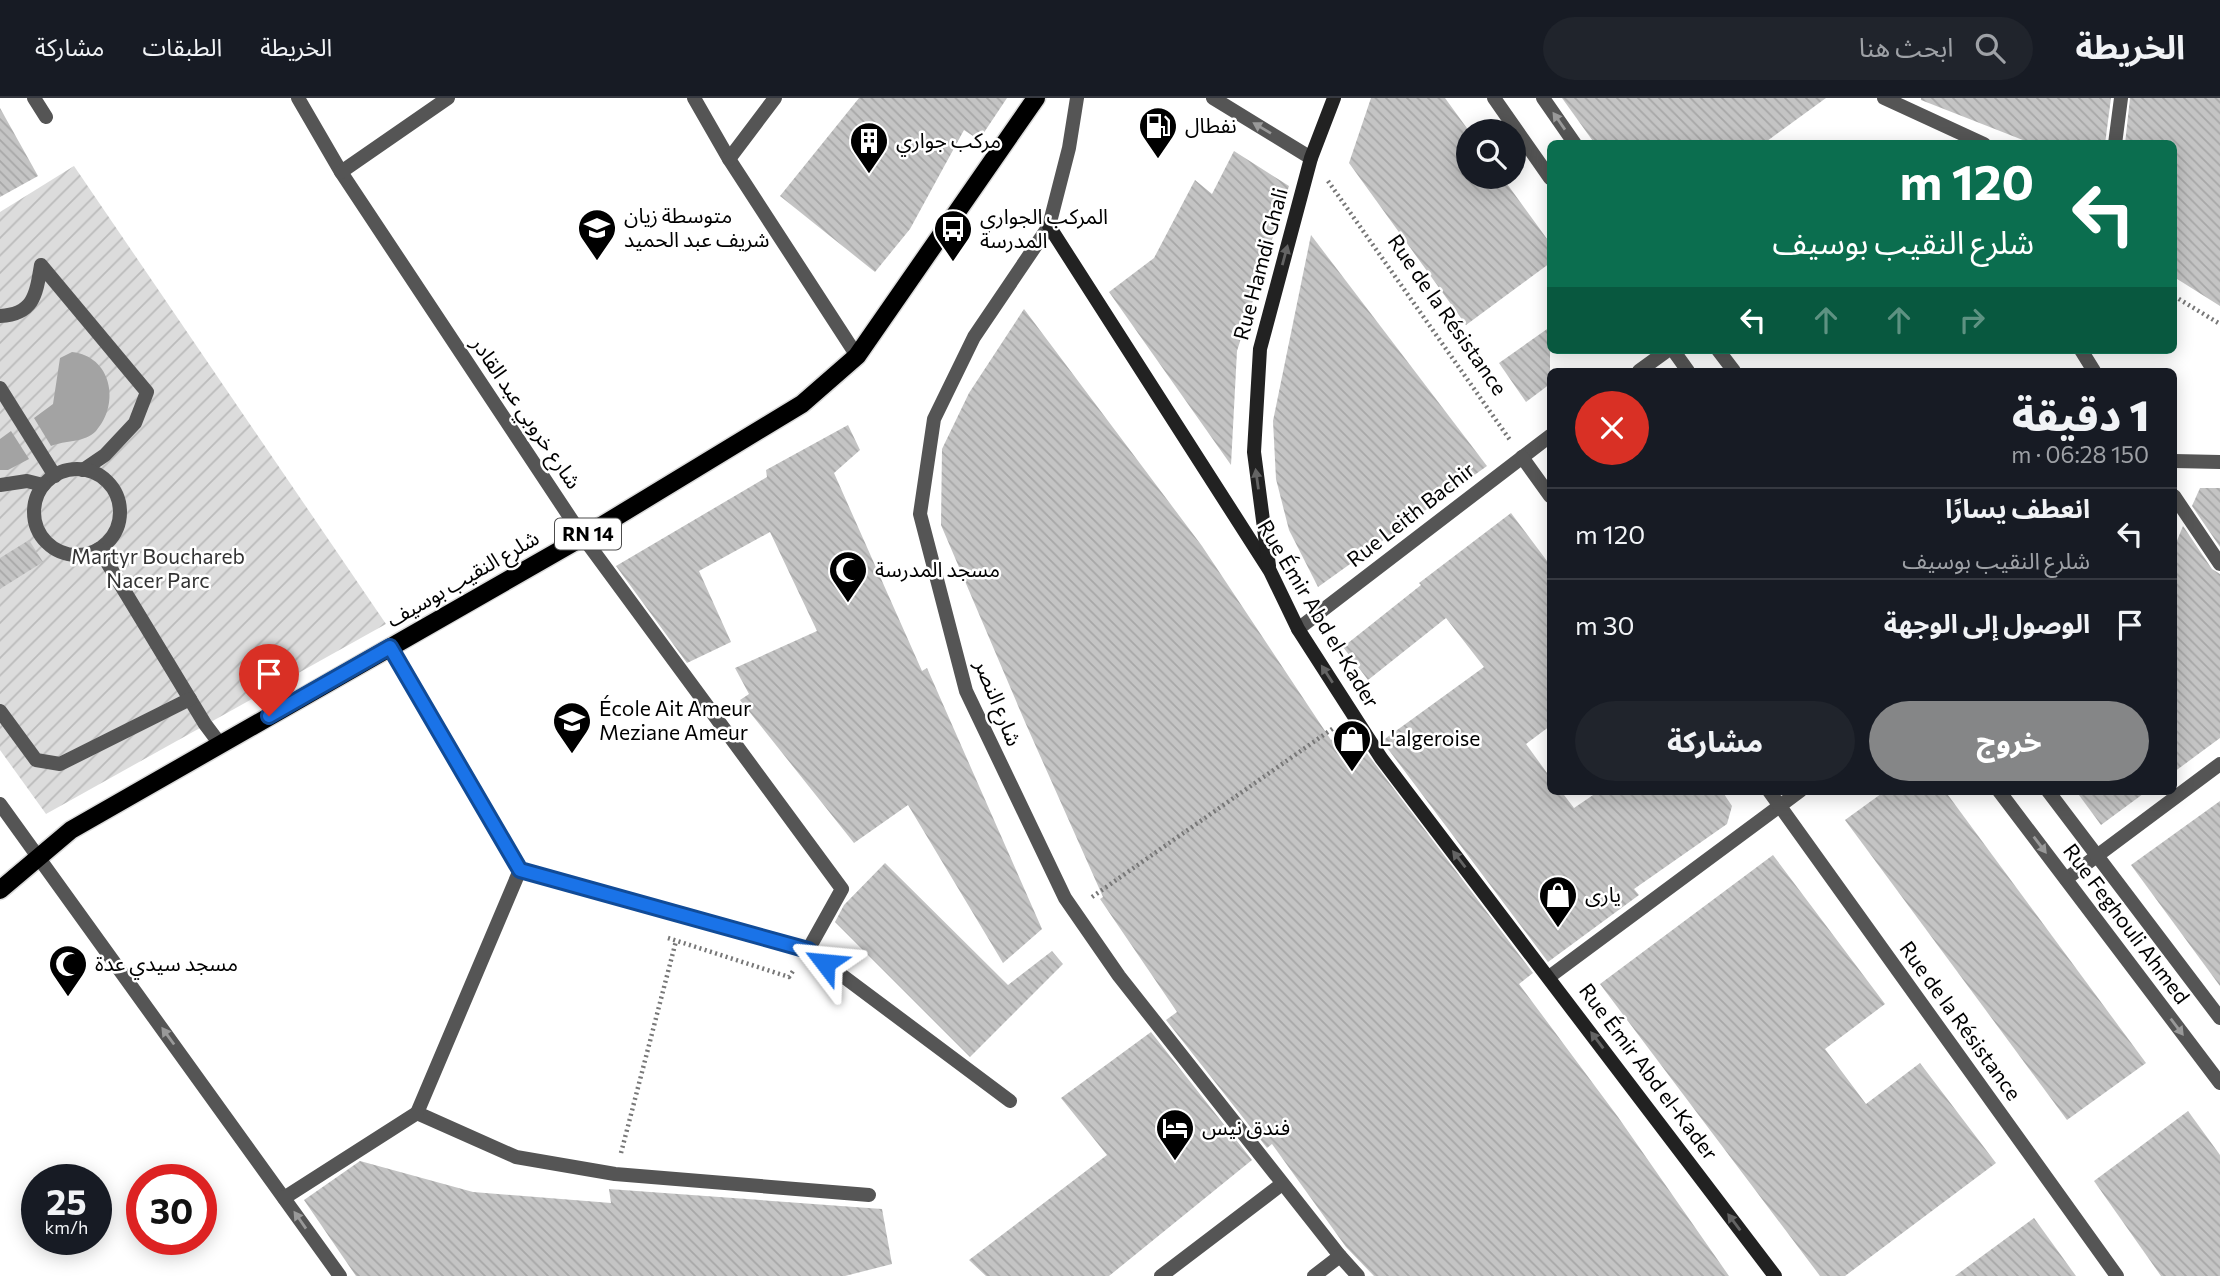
<!DOCTYPE html>
<html lang="ar">
<meta charset="utf-8">
<style>
body{margin:0;font-family:Commissioner,"Noto Sans Arabic",sans-serif;background:#20242c;color:#f1f3f6;direction:rtl;height:100vh;display:flex;flex-direction:column;font-size:26px;white-space:nowrap}
*{box-sizing:border-box;margin:0}
p{font-size:23px;color:#9ea1a6}
.icon{flex:none;width:38px;height:38px;fill:none;stroke:currentColor;stroke-width:2;stroke-linecap:round;stroke-linejoin:round}
.map{position:relative;flex:1;overflow:hidden;direction:ltr}
.drawer{position:absolute;left:1547px;top:270px;width:630px;height:427px;display:flex;flex-direction:column;background:#171b24;border-radius:10px;box-shadow:0 4px 18px #0003;direction:rtl}
.drawer>*{flex:none}
.top-card{position:absolute;left:1547px;top:42px;width:630px;height:214px;border-radius:10px;box-shadow:0 4px 18px #0003;direction:rtl;background:#0b6e4f;color:#fff;overflow:hidden}
.controls{position:absolute;left:1456px;top:21px;display:grid;gap:14px}
.controls a{display:grid;place-items:center;width:70px;height:70px;border-radius:50%;background:#171b24;box-shadow:0 4px 18px #0003;font-size:35px}
.speed{position:absolute;left:21px;top:1066px;display:flex;gap:14px;font-size:35px;font-weight:700;text-align:center}
.speed>*{display:grid;place-content:center;width:91px;height:91px;border-radius:50%;background:#171b24;box-shadow:0 4px 18px #0003;line-height:1}
.speed small{font-size:18px;font-weight:400}
.speed .limit{border:10px solid #d22;background:#fff;color:#111}
.pin{position:absolute;display:grid;place-items:center;width:60px;height:60px;color:#fff;margin:-72px -30px;border-radius:50% 50% 50% 0;rotate:-45deg;box-shadow:0 0 7px #0007}
.pin .icon{rotate:45deg}
.me{position:absolute;width:77px;margin:-38px;rotate:299deg;stroke-linejoin:round;filter:drop-shadow(0 0 5px #0008)}
.turn{display:flex;align-items:center;gap:24px;height:147px;padding:0 28px;font-size:32px}
.turn .icon{width:91px;height:91px;stroke-width:2.5}
.turn b{display:block;font-size:49px;line-height:60px}
.lanes{display:flex;align-items:center;height:66px;padding:0 28px;background:#0003;justify-content:center;gap:35px;direction:ltr}
.lanes .off{opacity:.35}
.round{display:grid;place-items:center;flex:none;width:74px;height:74px;border-radius:37px;background:#20242c}
.headline{display:flex;align-items:center;justify-content:space-between;height:119px;padding:0 28px}
h1{font-size:42px;font-weight:800;line-height:52px}
.action{display:flex;gap:14px;margin-top:auto;padding:14px 28px}
.action a{flex:1;height:80px;border-radius:42px;background:#858687;color:#fff;font-size:28px;font-weight:800;line-height:80px;text-align:center}
.action a+a{background:#20242c;color:#f1f3f6}
ul{padding:0;list-style:none}
li{display:flex;align-items:center;gap:21px;height:91px;padding:0 28px;border-top:2px solid #363941}
li div{flex:1}
li b{display:block;font-size:26px}
li em{font-style:normal}
header{display:flex;align-items:center;gap:42px;box-sizing:border-box;height:98px;padding:0 35px;background:#171b24;border-bottom:2px solid #363941}
header strong{font-size:33px}
nav{display:flex;gap:38px;margin-inline-start:auto;font-size:24px}
.search{width:490px;height:63px;background:#20242c;display:flex;align-items:center;gap:18px;box-sizing:border-box;padding:0 24px;border-radius:38px;color:#9ea1a6;font-size:26px}
.map>svg:first-child{display:block}
.garden{fill:url(#garden-furrows)}
.water{fill:#a3a3a3}
.building{fill:url(#building-back-hatch)}
.lines{fill:none;stroke-linecap:round;stroke-linejoin:round}
.primary-casing{stroke:#dbdbdb;stroke-width:21}
.path{stroke:#777;stroke-width:4.5;stroke-dasharray:2 3.5;stroke-linecap:butt}
.pedestrian{stroke:#555;stroke-width:14}
.minor{stroke:#555;stroke-width:14}
.tertiary{stroke:#555;stroke-width:14}
.secondary{stroke:#222;stroke-width:14}
.primary{stroke:#000;stroke-width:18}
.oneway{fill:#999}
.oneway2{fill:#646464}
.route-casing{stroke:#114b97;stroke-width:18}
.route{stroke:#1a73e8;stroke-width:12}
.labels{text-anchor:middle;stroke-width:5;stroke-linejoin:round;paint-order:stroke}
.shield{fill:#fff;stroke:#4c4c4c;stroke-width:2}
.shield-label{font-size:19px;font-weight:bold;fill:#000}
.poi-label{font-size:21px;fill:#000;stroke:#fff;text-anchor:start}
.street-label{font-size:21px;fill:#000;stroke:#fff}
.park-label{font-size:21px;fill:#333;stroke:#fff}
</style>
<header>
<strong>الخريطة</strong>
<div class="search"><svg class="icon" aria-label="search" viewBox="0 0 24 24"><circle cx="10" cy="10" r="6"/><path d="M15 15l6 6"/></svg>ابحث هنا</div>
<nav><a>الخريطة</a><a>الطبقات</a><a>مشاركة</a></nav>
</header>
<div class="map">
<svg width="2220" height="1178" viewBox="0 0 2220 1178">
<defs>
<pattern id="garden-furrows" width="10" height="10" patternUnits="userSpaceOnUse" patternTransform="scale(1.75)"><rect width="10" height="10" fill="#dcdcdc"/><path d="M-1 1l2-2M0 10L10 0M9 11l2-2" fill="none" stroke="#bbb"/></pattern>
<pattern id="building-back-hatch" width="6" height="6" patternUnits="userSpaceOnUse" patternTransform="scale(1.75)"><rect width="6" height="6" fill="#c4c4c4"/><path d="M-1 5l2 2M0 0l6 6M5-1l2 2" fill="none" stroke="#a7a7a7"/></pattern>
</defs>
<rect width="100%" height="100%" fill="#fff"/>
<path class="garden" d="M74 68 386 526 46 716 0 652V114Z"/>
<g class="water">
<path d="M72 254C111 258 121 305 96 333 85 345 65 342 51 348L34 320 53 306 60 260Z"/>
<path d="M11 333 29 361 8 372H0V341Z"/>
</g>
<g class="building">
<path d="M859 0H1007L979 42 964 32 910 131 875 174 780 98Z"/>
<path d="M1371 0H1445L1469 33 1468 79H1502L1550 145V165L1466 227 1349 65Z"/>
<path d="M1562 0H1826L1763 46H1595Z"/>
<path d="M1921 0H2111L2105 46H2033L1921 2Z"/>
<path d="M2130 0H2220V208L2174 179V46H2125Z"/>
<path d="M0 10 38 78 0 99Z"/>
<path d="M1234 53 1289 88 1237 253 1231 367 1109 194 1154 160 1195 82 1212 96Z"/>
<path d="M1311 137 1487 368 1318 489 1289 432 1276 381 1273 323Z"/>
<path d="M1024 211 1202 448 1331 642 1340 636 1357 661 1366 654 1533 875 1519 886 1618 1019 1729 1178H1374L1346 1149 1272 1046 1267 1050 1166 922 1177 914 1100 801 1103 799 1025 624 941 427 942 351 969 295Z"/>
<path d="M1550 229V286L1526 304 1499 265Z"/>
<path d="M848 327 860 352 834 375 922 573 927 570 1042 831 1003 865 908 707 854 745 740 602 749 596 735 570 817 533 770 434 699 473 731 544 687 565 616 468 767 379 766 372Z"/>
<path d="M2200 390H2220V449L2192 408Z"/>
<path d="M1511 415 1550 467V628L1526 646 1550 679V693H1561L1574 710 1599 693H1722L1732 708 1727 726 1634 791 1639 797 1548 864 1382 643 1484 569 1446 520 1368 582 1343 549 1421 487 1419 485Z"/>
<path d="M2183 428 2212 471 2220 476V640L2174 674V450Z"/>
<path d="M29 442 43 464 0 491V460Z"/>
<path d="M1885 693H1945L2146 965 2067 1022 1845 722Z"/>
<path d="M2076 693H2147L2101 727Z"/>
<path d="M2220 703V888L2131 767Z"/>
<path d="M1773 757 1885 906 1825 951 1866 1006 1920 965 1996 1065 1845 1178H1820L1600 886Z"/>
<path d="M885 765 1008 887 1052 853 1063 866 970 959 835 824 844 807Z"/>
<path d="M1151 934 1252 1062 1109 1178H986L969 1162 1107 1057 1061 1000Z"/>
<path d="M2188 1013 2220 1057V1178H2161L2094 1083Z"/>
<path d="M360 1063 473 1094 611 1105 609 1091 882 1111 892 1166 845 1178H356L304 1102Z"/>
<path d="M2034 1120 2076 1178H1955Z"/>
</g>
<g class="lines">
<defs>
<path id="primary" d="M0 792 71 732 583 439 802 306 857 258 1036 0"/>
</defs>
<use href="#primary" class="primary-casing"/>
<g class="path">
<path d="M1328 83 1510 342"/>
<path d="M2174 198 2220 226"/>
<path d="M1092 799 1335 629"/>
<path d="M668 840 789 879 793 873"/>
<path d="M621 1055 676 843"/>
</g>
<g class="pedestrian">
<path d="M0 218C34 216 36 197 41 167L147 294 135 325 105 357 83 372"/>
<path d="M0 290 55 378"/>
<circle cx="77" cy="414" r="43"/>
<path d="M0 387 27 383 43 387"/>
<path d="M99 451 205 626 220 646"/>
<path d="M0 613 36 662 60 666 190 601"/>
</g>
<g class="minor">
<path d="M34 0 46 19"/>
<path d="M298 0 341 74 583 439 842 791 808 852"/>
<path d="M694 0 729 61 857 258"/>
<path d="M1213 0 1311 60"/>
<path d="M1884 0 1984 46"/>
<path d="M2115 46 2121 0"/>
<path d="M729 61 775 0"/>
<path d="M341 74 448 0"/>
<path d="M2081 252 2094 273"/>
<path d="M1639 273 1668 252"/>
<path d="M2174 363 2220 364"/>
<path d="M2174 398 2220 466"/>
<path d="M1298 531 1550 338"/>
<path d="M390 549 520 772"/>
<path d="M0 706 340 1178"/>
<path d="M2066 781 2220 666"/>
<path d="M1549 879 1800 693"/>
<path d="M869 1097 615 1076 516 1059 417 1015 520 772 808 852 1010 1003"/>
<path d="M284 1100 417 1015"/>
<path d="M1161 1178 1282 1086"/>
</g>
<g class="tertiary">
<path d="M1077 0 1069 50 1049 128 974 239 934 321 920 416 966 593 1065 800 1119 878 1340 1158 1358 1178"/>
<path d="M1494 0 1550 80"/>
<path d="M1543 0 1575 46"/>
<path d="M1673 252 1688 273"/>
<path d="M1718 252 1734 273"/>
<path d="M1522 359 1550 398"/>
<path d="M1769 693 2117 1178"/>
<path d="M1999 693 2220 985"/>
<path d="M2048 693 2220 920"/>
<path d="M1314 1178 1340 1158"/>
</g>
<g class="secondary">
<path d="M1049 128 1270 473 1298 531 1381 660 1775 1178"/>
<path d="M1269 468 1254 354 1260 251 1311 60 1334 0"/>
</g>
<use href="#primary" class="primary"/>
</g>
<defs><path id="oneway-solid" d="M-6-.8H1V-3.2L6.5 0L1 3.2V.8H-6Z" transform="scale(1.75)"/></defs>
<g class="oneway">
<use href="#oneway-solid" transform="translate(1559 23) rotate(-125)"/>
<use href="#oneway-solid" transform="translate(1262 30) rotate(-149)"/>
<use href="#oneway-solid" transform="translate(2040 747) rotate(53)"/>
<use href="#oneway-solid" transform="translate(2177 929) rotate(53)"/>
<use href="#oneway-solid" transform="translate(168 938) rotate(-126)"/>
<use href="#oneway-solid" transform="translate(300 1122) rotate(-125)"/>
</g>
<g class="oneway2">
<use href="#oneway-solid" transform="translate(1285 157) rotate(-75)"/>
<use href="#oneway-solid" transform="translate(1257 381) rotate(-98)"/>
<use href="#oneway-solid" transform="translate(1327 576) rotate(-123)"/>
<use href="#oneway-solid" transform="translate(1459 761) rotate(-128)"/>
<use href="#oneway-solid" transform="translate(1597 942) rotate(-127)"/>
<use href="#oneway-solid" transform="translate(1734 1124) rotate(-127)"/>
</g>
<g class="lines">
<defs>
<path id="route" d="M269 618 390 549 520 772 808 852 825 865"/>
</defs>
<use href="#route" class="route-casing"/>
<use href="#route" class="route"/>
</g>
<defs>
<symbol id="fuel-pin" viewBox="-11 -11 22 30"><path d="M0 17L-7.5 6A9.5 9.5 0 1 1 7.5 6Z" fill="#000" stroke="#fff"/><path d="M-5.5-6h7V0h2V4h1.3V-2.5L3-4.5l.8-.8L6-3V5H2.5V1h-1V6h-7ZM-4.2-4.7v3.2H.2V-4.7Z" fill="#fff"/></symbol>
<symbol id="building-pin" viewBox="-11 -11 22 30"><path d="M0 17L-7.5 6A9.5 9.5 0 1 1 7.5 6Z" fill="#000" stroke="#fff"/><path d="M-4-6H4V6H1V3H-1V6H-4ZM-2.5-4.3h1.7v1.8h-1.7ZM.8-4.3h1.7v1.8H.8ZM-2.5-1h1.7V.8h-1.7ZM.8-1h1.7V.8H.8Z" fill="#fff"/></symbol>
<symbol id="school-pin" viewBox="-11 -11 22 30"><path d="M0 17L-7.5 6A9.5 9.5 0 1 1 7.5 6Z" fill="#000" stroke="#fff"/><path d="M0-5L7-2L0 1L-7-2ZM-4 1L0 2.5L4 1V4Q0 6-4 4Z" fill="#fff"/></symbol>
<symbol id="bus-pin" viewBox="-11 -11 22 30"><path d="M0 17L-7.5 6A9.5 9.5 0 1 1 7.5 6Z" fill="#000" stroke="#fff"/><path d="M-5-6H5V4H4V6H2V4H-2V6H-4V4H-5ZM-3.5-4V0h7V-4ZM-3.5 1.2v1.5H-2V1.2ZM2 1.2v1.5H3.5V1.2Z" fill="#fff"/></symbol>
<symbol id="mosque-pin" viewBox="-11 -11 22 30"><path d="M0 17L-7.5 6A9.5 9.5 0 1 1 7.5 6Z" fill="#000" stroke="#fff"/><path d="M3.5-4.9A6 6 0 1 0 3.5 4.9A5 5 0 1 1 3.5-4.9Z" fill="#fff"/></symbol>
<symbol id="shop-pin" viewBox="-11 -11 22 30"><path d="M0 17L-7.5 6A9.5 9.5 0 1 1 7.5 6Z" fill="#000" stroke="#fff"/><path d="M-5-2.5h2.3a2.7 3.5 0 0 1 5.4 0H5L5.5 6h-11ZM-1.5-2.5h3a1.5 2.3 0 0 0-3 0Z" fill="#fff"/></symbol>
<symbol id="hotel-pin" viewBox="-11 -11 22 30"><path d="M0 17L-7.5 6A9.5 9.5 0 1 1 7.5 6Z" fill="#000" stroke="#fff"/><path d="M-6-4.5h1.5V1H6V5H4.5V3h-9V5H-6ZM-4 0a1.8 1.8 0 1 1 3.6 0ZM.5 0V-2.5h3Q6-2.5 6 0Z" fill="#fff"/></symbol>
</defs>
<g fill-rule="evenodd">
<use href="#fuel-pin" x="1136" y="6" width="44" height="60"/>
<use href="#building-pin" x="847" y="21" width="44" height="60"/>
<use href="#school-pin" x="575" y="108" width="44" height="60"/>
<use href="#bus-pin" x="931" y="109" width="44" height="60"/>
<use href="#mosque-pin" x="826" y="450" width="44" height="60"/>
<use href="#school-pin" x="550" y="601" width="44" height="60"/>
<use href="#shop-pin" x="1330" y="619" width="44" height="60"/>
<use href="#shop-pin" x="1536" y="775" width="44" height="60"/>
<use href="#mosque-pin" x="46" y="844" width="44" height="60"/>
<use href="#hotel-pin" x="1153" y="1008" width="44" height="60"/>
</g>
<g class="labels">
<rect class="shield" x="555" y="420.5" width="66" height="31" rx="5"/>
<g class="shield-label">
<text x="588" y="443">RN 14</text>
</g>
<g class="poi-label">
<text x="1185" y="35">نفطال</text>
<text x="896" y="50">مركب جواري</text>
<text x="624" y="125">متوسطة زيان<tspan x="624" dy="24">شريف عبد الحميد</tspan></text>
<text x="980" y="126">المركب الجواري<tspan x="980" dy="24">المدرسة</tspan></text>
<text x="875" y="479">مسجد المدرسة</text>
<text x="599" y="618">École Ait Ameur<tspan x="599" dy="24">Meziane Ameur</tspan></text>
<text x="1379" y="648">L'algeroise</text>
<text x="1585" y="804">يارى</text>
<text x="95" y="873">مسجد سيدي عدة</text>
<text x="1202" y="1037">فندق نيس</text>
</g>
<g class="street-label">
<text transform="translate(1261 166) rotate(-75)" y="7">Rue Hamdi Ghali</text>
<text transform="translate(1447 217) rotate(55)" y="7">Rue de la Résistance</text>
<text transform="translate(526 315) rotate(56)" y="7">شارع خروبي عبد القادر</text>
<text transform="translate(1411 417) rotate(-38)" y="7">Rue Leith Bachir</text>
<text transform="translate(463 481) rotate(-30)" y="7">شلرع النقيب بوسيف</text>
<text transform="translate(1318 516) rotate(59)" y="7">Rue Émir Abd el-Kader</text>
<text transform="translate(998 605) rotate(68)" y="7">شارع النصر</text>
<text transform="translate(2126 826) rotate(53)" y="7">Rue Feghouli Ahmed</text>
<text transform="translate(1960 923) rotate(54)" y="7">Rue de la Résistance</text>
<text transform="translate(1648 974) rotate(53)" y="7">Rue Émir Abd el-Kader</text>
</g>
<g class="park-label">
<text x="158" y="466">Martyr Bouchareb<tspan x="158" dy="24">Nacer Parc</tspan></text>
</g>
</g>
</svg>
<div class="controls">
<a><svg class="icon" aria-label="search" viewBox="0 0 24 24"><circle cx="10" cy="10" r="6"/><path d="M15 15l6 6"/></svg></a>
</div>
<div class="speed"><div>25<small>km/h</small></div><div class="limit">30</div></div>
<div class="pin" style="left:269px;top:618px;background:#d93025"><svg class="icon" aria-label="arrive" viewBox="0 0 24 24"><path d="M6 21V4h12l-3 4 3 4H6"/></svg></div>
<svg class="me" style="left:825px;top:865px" viewBox="-20 -20 40 40"><path d="M0-17L14 15 0 8-14 15z" fill="#1a73e8" stroke="#fff" stroke-width="4"/></svg>
<div class="top-card">
<div class="turn"><svg class="icon" aria-label="left" viewBox="0 0 24 24"><path d="M17 20v-9H6M10 6l-5 5 5 5"/></svg><div><b>120 m</b>شلرع النقيب بوسيف</div></div>
<div class="lanes"><svg class="icon" aria-label="left" viewBox="0 0 24 24"><path d="M17 20v-9H6M10 6l-5 5 5 5"/></svg><svg class="icon off" aria-label="ahead" viewBox="0 0 24 24"><path d="M12 20V5M6 11l6-6 6 6"/></svg><svg class="icon off" aria-label="ahead" viewBox="0 0 24 24"><path d="M12 20V5M6 11l6-6 6 6"/></svg><svg class="icon off" aria-label="right" viewBox="0 0 24 24"><path d="M7 20v-9h11M14 6l5 5-5 5"/></svg></div>
</div>
<section class="drawer">
<div class="headline"><div><h1>1 دقيقة</h1><p>150 m · 06:28</p></div><a class="round" style="background:#d93025;color:#fff"><svg class="icon" aria-label="close" viewBox="0 0 24 24"><path d="M6 6l12 12M18 6L6 18"/></svg></a></div>
<ul>
<li><svg class="icon" aria-label="left" viewBox="0 0 24 24"><path d="M17 20v-9H6M10 6l-5 5 5 5"/></svg><div><b>انعطف يسارًا</b><p>شلرع النقيب بوسيف</p></div><em>120 m</em></li>
<li><svg class="icon" aria-label="arrive" viewBox="0 0 24 24"><path d="M6 21V4h12l-3 4 3 4H6"/></svg><div><b>الوصول إلى الوجهة</b></div><em>30 m</em></li>
</ul>
<div class="action"><a>خروج</a><a>مشاركة</a></div>
</section>
</div>
